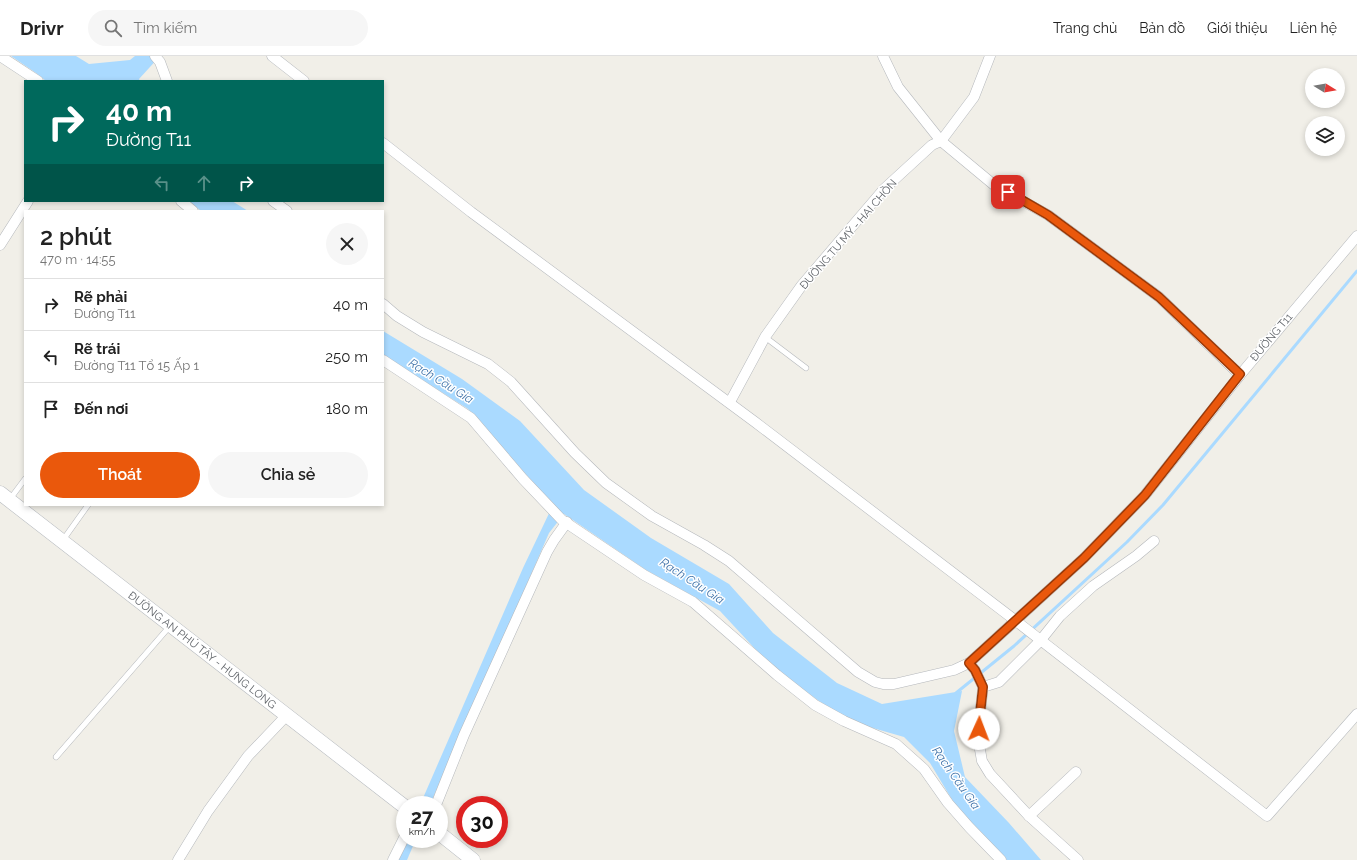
<!DOCTYPE html>
<html lang="vi">
<meta charset="utf-8">
<style>
body{margin:0;font-family:Raleway,sans-serif;background:#f6f6f6;color:#222;height:100vh;display:flex;flex-direction:column;font-size:15px;white-space:nowrap}
*{box-sizing:border-box;margin:0}
p{font-size:13px;color:#767676}
.icon{flex:none;width:22px;height:22px;fill:none;stroke:currentColor;stroke-width:2;stroke-linecap:round;stroke-linejoin:round}
.map{position:relative;flex:1;overflow:hidden}
.side{position:absolute;left:24px;top:154px;width:360px;height:296px;display:flex;flex-direction:column;background:#fff;border-radius:0px;box-shadow:0 2px 6px #0003}
.side>*{flex:none}
.top-card{position:absolute;left:24px;top:24px;width:360px;height:122px;border-radius:0px;box-shadow:0 2px 6px #0003;background:#00695c;color:#fff;overflow:hidden}
.needle{width:26px;rotate:101deg}
.tools{position:absolute;left:1305px;top:12px;display:grid;gap:8px}
.tools a{display:grid;place-items:center;width:40px;height:40px;border-radius:50%;background:#fff;box-shadow:0 2px 6px #0003;font-size:20px}
.speed{position:absolute;left:396px;top:740px;display:flex;gap:8px;font-size:20px;font-weight:700;text-align:center}
.speed>*{display:grid;place-content:center;width:52px;height:52px;border-radius:50%;background:#fff;box-shadow:0 2px 6px #0003;line-height:1}
.speed small{font-size:10px;font-weight:400}
.speed .limit{border:6px solid #d22;background:#fff;color:#111}
.pin{position:absolute;display:grid;place-items:center;width:34px;height:34px;color:#fff;margin:-17px;border-radius:8px;box-shadow:0 2px 6px #0006}
.me{position:absolute;width:44px;margin:-22px;rotate:2deg;stroke-linejoin:round;filter:drop-shadow(0 0 3px #0008)}
.turn{display:flex;align-items:center;gap:14px;height:84px;padding:0 16px;font-size:18px}
.turn .icon{width:52px;height:52px;stroke-width:2.5}
.turn b{display:block;font-size:28px;line-height:34px}
.lanes{display:flex;align-items:center;height:38px;padding:0 16px;background:#0003;justify-content:center;gap:20px;direction:ltr}
.lanes .off{opacity:.35}
.round{display:grid;place-items:center;flex:none;width:42px;height:42px;border-radius:21px;background:#f6f6f6}
.headline{display:flex;align-items:center;justify-content:space-between;height:68px;padding:0 16px}
h1{font-size:24px;font-weight:600;line-height:30px}
.button{display:flex;gap:8px;margin-top:auto;padding:8px 16px}
.button a{flex:1;height:46px;border-radius:24px;background:#ea580c;color:#fff;font-size:16px;font-weight:600;line-height:46px;text-align:center}
.button a+a{background:#f6f6f6;color:#222}
ul{padding:0;list-style:none}
li{display:flex;align-items:center;gap:12px;height:52px;padding:0 16px;border-top:1px solid #e0e0e0}
li div{flex:1}
li b{display:block;font-size:15px}
li em{font-style:normal}
header{display:flex;align-items:center;gap:24px;box-sizing:border-box;height:56px;padding:0 20px;background:#fff;border-bottom:1px solid #e0e0e0}
header strong{font-size:19px}
nav{display:flex;gap:22px;margin-inline-start:auto;font-size:14px}
.search{width:280px;height:36px;background:#f6f6f6;display:flex;align-items:center;gap:10px;box-sizing:border-box;padding:0 14px;border-radius:22px;color:#767676;font-size:15px}
.map>svg:first-child{display:block}
.water{fill:#aadaff}
.lines{fill:none;stroke-linecap:round;stroke-linejoin:round}
.stream{stroke:#aadaff;stroke-width:3}
.lane-casing{stroke:#b5b8bc;stroke-width:6}
.street-casing{stroke:#b5b8bc;stroke-width:11}
.secondary-casing{stroke:#b6babf;stroke-width:15}
.lane{stroke:#fff;stroke-width:5}
.street{stroke:#fff;stroke-width:10}
.secondary{stroke:#fff;stroke-width:14}
.route-casing{stroke:#983908;stroke-width:10}
.route{stroke:#ea580c;stroke-width:7}
.labels{text-anchor:middle;stroke-width:3;stroke-linejoin:round;paint-order:stroke}
.street-label{font-size:11px;fill:#5f6368;stroke:#fff}
.water-label{font-size:12px;font-style:italic;fill:#4174aa;stroke:#fff}
</style>
<header>
<strong>Drivr</strong>
<div class="search"><svg class="icon" aria-label="search" viewBox="0 0 24 24"><circle cx="10" cy="10" r="6"/><path d="M15 15l6 6"/></svg>Tìm kiếm</div>
<nav><a>Trang chủ</a><a>Bản đồ</a><a>Giới thiệu</a><a>Liên hệ</a></nav>
</header>
<div class="map">
<svg width="1357" height="804" viewBox="0 0 1357 804">
<rect width="100%" height="100%" fill="#f1efe8"/>
<g class="water">
<path d="M11 0H76L89 8 130 4 135 0H160L139 23 140 25H46L36 17Z"/>
<path d="M189 145H232L248 155H201Z"/>
<path d="M383 275 462 323 520 365 584 434 651 482 729 528 773 577 837 627 882 648 962 635 954 675 965 721 1009 767 1041 804H1007L960 757 930 707 904 681 852 666 819 645 771 610 720 555 646 514 564 458 549 477 514 558 466 664 430 749H420L523 512 553 449 468 353 383 299Z"/>
<path d="M405 783H416L407 804H396Z"/>
</g>
<g class="lines">
<path class="stream" d="M956 637 1014 590 1127 486 1163 449 1357 215"/>
<defs>
<g id="lane">
<path d="M765 281 806 312"/>
<path d="M10 443 25 423"/>
<path d="M63 484 88 449"/>
<path d="M56 701 170 570"/>
</g>
<g id="street">
<path d="M0 0 38 25"/>
<path d="M155 0 160 6 167 25"/>
<path d="M272 0 304 25"/>
<path d="M883 0 898 31 941 85 994 129 1048 159 1159 241 1240 319"/>
<path d="M383 87 471 156 755 366 1016 565 1267 760 1357 658"/>
<path d="M181 145 193 155"/>
<path d="M273 145 287 155"/>
<path d="M0 189 28 145"/>
<path d="M383 248 397 260 423 276 488 308 511 326 575 397 606 427 652 460 704 489 729 505 858 616 875 626 883 628H894L954 614 969 607 1084 502 1145 439 1240 319 1357 180"/>
<path d="M383 304 471 362 523 423 562 464 644 519 693 546 777 619 815 649 844 665 896 688 924 713 948 747 969 771 1001 804"/>
<path d="M730 346 765 281 802 229 884 133 932 89 941 85 974 41 990 0"/>
<path d="M969 607 975 614 983 631 980 658 979 688 982 705 990 718 1029 760 1078 804"/>
<path d="M983 631 999 626 1040 585 1060 560 1093 530 1136 500 1154 485"/>
<path d="M436 749 464 679 547 496 554 484 567 466"/>
<path d="M1029 760 1076 716"/>
<path d="M178 804 208 755 248 700 287 659"/>
<path d="M393 804 405 780"/>
</g>
<g id="secondary">
<path id="s1" d="M0 437 405 751"/>
<path d="M439 777 473 804"/>
</g>
</defs>
<use href="#lane" class="lane-casing"/>
<use href="#street" class="street-casing"/>
<use href="#secondary" class="secondary-casing"/>
<use href="#lane" class="lane"/>
<use href="#street" class="street"/>
<use href="#secondary" class="secondary"/>
</g>
<g class="lines">
<defs>
<path id="route" d="M979 673 980 658 983 631 975 614 969 607 1084 502 1145 439 1240 318 1159 241 1048 159 1008 136"/>
</defs>
<use href="#route" class="route-casing"/>
<use href="#route" class="route"/>
</g>
<g class="labels">
<g class="street-label">
<text transform="translate(848 178) rotate(-49)" y="4">ĐƯỜNG TƯ MỸ - HAI CHỒN</text>
<text transform="translate(1271 281) rotate(-50)" y="4">ĐƯỜNG T11</text>
<text dy="4" stroke="none"><textPath href="#s1" startOffset="256">ĐƯỜNG AN PHÚ TÂY - HƯNG LONG</textPath></text>
</g>
<g class="water-label">
<text transform="translate(441 325) rotate(32)" y="4">Rạch Cầu Gia</text>
<text transform="translate(692 525) rotate(33)" y="4">Rạch Cầu Gia</text>
<text transform="translate(956 722) rotate(55)" y="4">Rạch Cầu Gia</text>
</g>
</g>
</svg>
<div class="tools">
<a><svg class="needle" viewBox="-14 -14 28 28"><path d="M0-13l5 13h-10z" fill="#e53935"/><path d="M0 13l5-13h-10z" fill="#767676"/></svg></a>
<a><svg class="icon" aria-label="layers" viewBox="0 0 24 24"><path d="M12 4l9 5-9 5-9-5zM3 14l9 5 9-5"/></svg></a>
</div>
<div class="speed"><div>27<small>km/h</small></div><div class="limit">30</div></div>
<div class="pin" style="left:1008px;top:136px;background:#d93025"><svg class="icon" aria-label="arrive" viewBox="0 0 24 24"><path d="M6 21V4h12l-3 4 3 4H6"/></svg></div>
<svg class="me" style="left:979px;top:673px" viewBox="-20 -20 40 40"><circle r="19" fill="#fff"/><path d="M0-13L10 11 0 6-10 11z" fill="#ea580c"/></svg>
<div class="top-card">
<div class="turn"><svg class="icon" aria-label="right" viewBox="0 0 24 24"><path d="M7 20v-9h11M14 6l5 5-5 5"/></svg><div><b>40 m</b>Đường T11</div></div>
<div class="lanes"><svg class="icon off" aria-label="left" viewBox="0 0 24 24"><path d="M17 20v-9H6M10 6l-5 5 5 5"/></svg><svg class="icon off" aria-label="ahead" viewBox="0 0 24 24"><path d="M12 20V5M6 11l6-6 6 6"/></svg><svg class="icon" aria-label="right" viewBox="0 0 24 24"><path d="M7 20v-9h11M14 6l5 5-5 5"/></svg></div>
</div>
<section class="side">
<div class="headline"><div><h1>2 phút</h1><p>470 m · 14:55</p></div><a class="round"><svg class="icon" aria-label="close" viewBox="0 0 24 24"><path d="M6 6l12 12M18 6L6 18"/></svg></a></div>
<ul>
<li><svg class="icon" aria-label="right" viewBox="0 0 24 24"><path d="M7 20v-9h11M14 6l5 5-5 5"/></svg><div><b>Rẽ phải</b><p>Đường T11</p></div><em>40 m</em></li>
<li><svg class="icon" aria-label="left" viewBox="0 0 24 24"><path d="M17 20v-9H6M10 6l-5 5 5 5"/></svg><div><b>Rẽ trái</b><p>Đường T11 Tổ 15 Ấp 1</p></div><em>250 m</em></li>
<li><svg class="icon" aria-label="arrive" viewBox="0 0 24 24"><path d="M6 21V4h12l-3 4 3 4H6"/></svg><div><b>Đến nơi</b></div><em>180 m</em></li>
</ul>
<div class="button"><a>Thoát</a><a>Chia sẻ</a></div>
</section>
</div>
